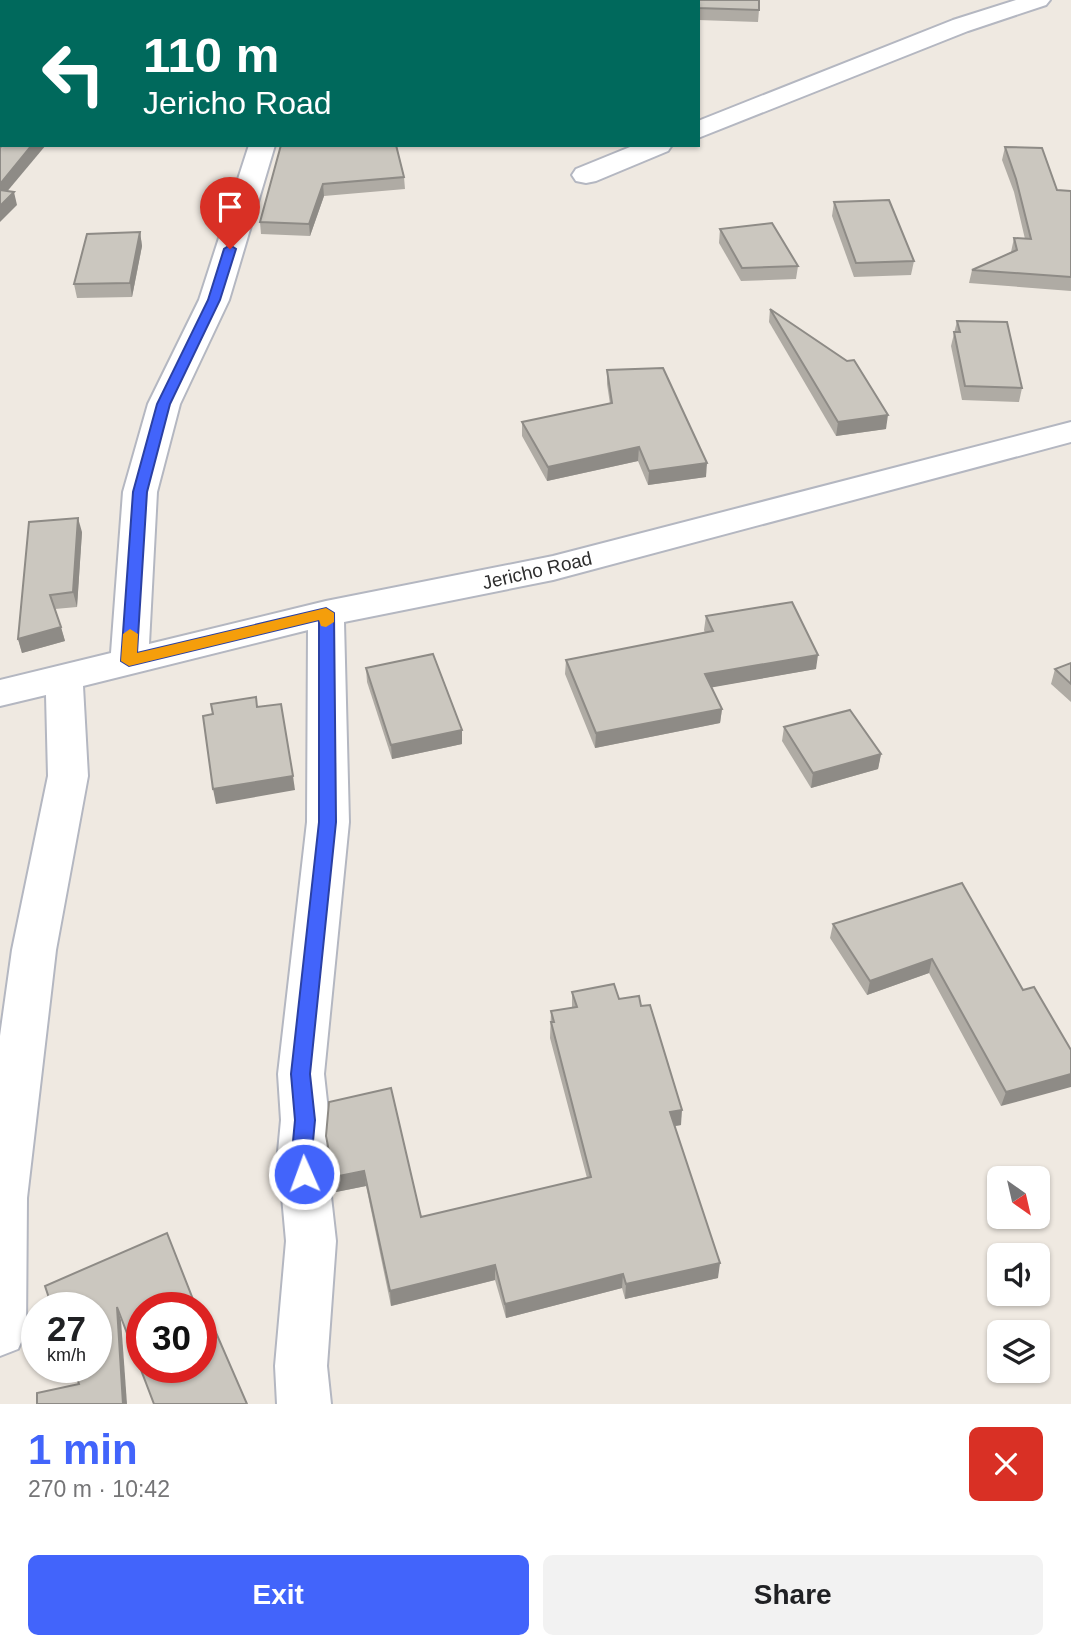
<!DOCTYPE html>
<meta charset="utf-8">
<style>
body{margin:0;font-family:Arial,sans-serif;background:#f2f2f2;color:#202124;height:100vh;display:flex;flex-direction:column;font-size:26px;white-space:nowrap}
*{box-sizing:border-box;margin:0}
p{font-size:23px;color:#757577}
.icon{flex:none;width:38px;height:38px;fill:none;stroke:currentColor;stroke-width:2;stroke-linecap:round;stroke-linejoin:round}
.map{position:relative;height:1404px;overflow:hidden}
.panel{display:flex;flex-direction:column;background:#fff;flex:1}
.panel>*{flex:none}
.top-card{position:absolute;left:0px;top:0px;width:700px;height:147px;box-shadow:0 2px 5px #0004;background:#00695c;color:#fff;overflow:hidden}
.needle{width:46px;rotate:146deg}
.fabs{position:absolute;left:987px;top:1166px;display:grid;gap:14px}
.fabs a{display:grid;place-items:center;width:63px;height:63px;border-radius:10px;background:#fff;box-shadow:0 2px 5px #0004;font-size:35px}
.speed{position:absolute;left:21px;top:1292px;display:flex;gap:14px;font-size:35px;font-weight:700;text-align:center}
.speed>*{display:grid;place-content:center;width:91px;height:91px;border-radius:50%;background:#fff;box-shadow:0 2px 5px #0004;line-height:1}
.speed small{font-size:18px;font-weight:400}
.speed .limit{border:10px solid #d22;background:#fff;color:#111}
.pin{position:absolute;display:grid;place-items:center;width:60px;height:60px;color:#fff;margin:-72px -30px;border-radius:50% 50% 50% 0;rotate:-45deg;box-shadow:0 0 7px #0007}
.pin .icon{rotate:45deg}
.me{position:absolute;width:77px;margin:-38px;rotate:358deg;stroke-linejoin:round;filter:drop-shadow(0 0 5px #0008)}
.turn{display:flex;align-items:center;gap:24px;height:147px;padding:0 28px;font-size:32px}
.turn .icon{width:91px;height:91px;stroke-width:2.5}
.turn b{display:block;font-size:49px;line-height:60px}
.round{display:grid;place-items:center;flex:none;width:74px;height:74px;border-radius:10px;background:#f2f2f2}
.headline{display:flex;align-items:center;justify-content:space-between;height:119px;padding:0 28px}
h1{font-size:42px;font-weight:700;line-height:52px;color:#4264fb}
.button{display:flex;gap:14px;margin-top:auto;padding:14px 28px}
.button a{flex:1;height:80px;border-radius:10px;background:#4264fb;color:#fff;font-size:28px;font-weight:700;line-height:80px;text-align:center}
.button a+a{background:#f2f2f2;color:#202124}
.map>svg:first-child{display:block}
.lines{fill:none;stroke-linecap:round;stroke-linejoin:round}
.minor-casing{stroke:#b4b7c1;stroke-width:4}
.minor{fill:#fff;fill-rule:evenodd}
.wall{fill:#afaba4}
.shaded-wall{fill:#8e8b86}
.building{fill:#cbc7bf;stroke:#8e8b86;stroke-width:2}
.route{fill:#4264fb;stroke:#2b41a3;stroke-width:2}
.slow{fill:#f59e0b}
.labels{text-anchor:middle;stroke-width:5;stroke-linejoin:round;paint-order:stroke}
.street-label{font-size:19px;fill:#2e2e2e;stroke:#fff}
</style>
<div class="map">
<svg width="1071" height="1404" viewBox="0 0 1071 1404">
<rect width="100%" height="100%" fill="#efe9e1"/>
<g class="lines">
<defs>
<g id="minor">
<path d="M282 0H306L281 2Z"/>
<path d="M1016 0H1050L1046 5 968 31 698 138V121L953 20Z"/>
<path d="M249 145H275L229 300 180 404 157 492 149 644 326 601 553 556 1071 422V442L553 580 344 622 349 822 324 1074 329 1120 326 1152 336 1241 327 1366 331 1404H277L275 1366 286 1241 278 1152 281 1120 278 1074 307 822 308 630 83 686 88 776 56 950 27 1198 26 1331 18 1349 0 1356V1036L12 950 48 776 46 695 0 706V680L111 653 123 492 148 404 199 300Z"/>
<path d="M635 145H672L668 151 596 181 586 183 576 181 572 175 576 169Z"/>
</g>
</defs>
<use href="#minor" class="minor-casing"/>
<use href="#minor" class="minor"/>
</g>
<g class="wall">
<path d="M0 0H26V2H2V18L0 19Z"/>
<path d="M698 2 759 10 758 22 698 20Z"/>
<path d="M281 145 404 177 405 189 324 196 310 236 261 234 260 222Z"/>
<path d="M1005 147 1057 190 1071 191V291L969 283 972 270 1011 252 1014 238 1025 239 1014 192 1002 160Z"/>
<path d="M834 202 914 261 911 275 854 277 832 216Z"/>
<path d="M720 229 798 266 796 279 741 281 719 243Z"/>
<path d="M140 232 142 246 132 297 77 298 74 284Z"/>
<path d="M770 309 886 429 836 436 769 322Z"/>
<path d="M957 321 1022 388 1019 402 962 400 951 346Z"/>
<path d="M607 370 706 477 648 485 638 461 547 481 522 436V422L610 404 607 384Z"/>
<path d="M82 532 77 607 55 609 65 641 22 653 18 639Z"/>
<path d="M706 616 816 669 711 687 722 709 720 723 595 748 565 674 566 660 705 633 704 630Z"/>
<path d="M1071 663V702L1051 684 1055 669Z"/>
<path d="M366 668 462 744 392 759 367 682Z"/>
<path d="M784 727 881 754 878 769 811 788 782 741Z"/>
<path d="M833 924 1023 990 1071 1050 1001 1106 929 973 867 995 830 938Z"/>
<path d="M572 992 619 999 681 1125 675 1126 718 1278 625 1299 622 1288 506 1318 495 1280 391 1306 366 1186 336 1192 326 1136 421 1217 587 1178 550 1038 551 1011 572 1008Z"/>
</g>
<g class="shaded-wall">
<path d="M32 145H46L0 200V184Z"/>
<path d="M323 184 324 196 310 236 309 224Z"/>
<path d="M14 192 17 205 0 222V206Z"/>
<path d="M140 232 142 246 132 297 130 283Z"/>
<path d="M888 415 886 429 836 436 838 422Z"/>
<path d="M639 447 638 461 547 481 548 467Z"/>
<path d="M707 463 706 477 648 485 649 471Z"/>
<path d="M78 518 82 532 77 607 73 592Z"/>
<path d="M61 627 65 641 22 653 18 639Z"/>
<path d="M818 655 816 669 703 689 705 674Z"/>
<path d="M722 709 720 723 595 748 596 733Z"/>
<path d="M462 730V744L392 759 391 745Z"/>
<path d="M881 754 878 769 811 788 813 773Z"/>
<path d="M293 776 295 790 216 804 213 789Z"/>
<path d="M932 959 929 973 867 995 870 981Z"/>
<path d="M1071 1074V1087L1001 1106 1006 1092Z"/>
<path d="M682 1110 681 1125 669 1127 670 1112Z"/>
<path d="M364 1171 366 1186 336 1192 334 1177Z"/>
<path d="M720 1263 718 1278 625 1299 626 1284Z"/>
<path d="M495 1265V1280L391 1306 390 1291Z"/>
<path d="M623 1274 622 1288 506 1318 505 1304Z"/>
<path d="M117 1307 121 1320 127 1404H123Z"/>
</g>
<g class="building">
<path d="M0 0H19L18 2H2V6H0Z"/>
<path d="M100 0H146L145 2H99Z"/>
<path d="M401 0H447L445 2H402Z"/>
<path d="M660 0H759V10L698 8V2H659Z"/>
<path d="M2 144V145H32L0 184V148Z"/>
<path d="M281 145H396L404 177 323 184 309 224 260 222Z"/>
<path d="M1005 147 1042 148 1057 190 1071 191V277L972 270 1017 250 1014 238 1031 239 1016 179Z"/>
<path d="M0 190 14 192 0 206Z"/>
<path d="M889 200 914 261 856 263 834 202Z"/>
<path d="M772 223 798 266 742 268 720 229Z"/>
<path d="M140 232 130 283 74 284 87 234Z"/>
<path d="M770 309 847 361 854 360 888 415 838 422Z"/>
<path d="M957 321 1007 322 1022 388 965 386 954 332H960Z"/>
<path d="M663 368 707 463 649 471 639 447 548 467 522 422 612 403 607 370Z"/>
<path d="M78 518 73 592 50 595 61 627 18 639 29 522Z"/>
<path d="M792 602 818 655 705 674 722 709 596 733 566 660 713 631 706 616Z"/>
<path d="M433 654 462 730 391 745 366 668Z"/>
<path d="M1071 663V684L1055 669Z"/>
<path d="M256 697 257 707 281 704 293 776 213 789 203 716 213 714 211 704Z"/>
<path d="M850 710 881 754 813 773 784 727Z"/>
<path d="M962 883 1023 990 1034 987 1071 1050V1074L1006 1092 932 959 870 981 833 924Z"/>
<path d="M614 984 619 999 639 996 641 1006 650 1005 682 1110 670 1112 720 1263 626 1284 623 1274 505 1304 495 1265 390 1291 364 1171 334 1177 326 1136 329 1102 391 1088 421 1217 591 1177 551 1022H554L551 1011 577 1007 572 992Z"/>
<path d="M167 1233 196 1307H142V1367H201V1320L203 1325 211 1321 247 1404H154L117 1307 123 1404H37V1393L79 1384 73 1367H96V1307H52L45 1286Z"/>
</g>
<path class="route" d="M230 245 236 249 220 300 170 404 147 492 137 653 326 608 334 613 336 822 310 1074 315 1120 312 1152 315 1174 312 1180 304 1183 297 1180 292 1152 295 1120 291 1074 319 822V620L129 666 121 661 133 492 157 404 208 300 224 249Z"/>
<path class="slow" d="M326 608 334 613V622L326 627 321 626 319 620 129 666 121 661 123 634 130 629 138 634 137 653Z"/>
<g class="labels">
<g class="street-label">
<text transform="translate(537 570) rotate(-13)" y="7">Jericho Road</text>
</g>
</g>
</svg>
<div class="fabs">
<a><svg class="needle" viewBox="-14 -14 28 28"><path d="M0-13l5 13h-10z" fill="#e53935"/><path d="M0 13l5-13h-10z" fill="#757577"/></svg></a>
<a><svg class="icon" aria-label="sound" viewBox="0 0 24 24"><path d="M4 9h4l5-4v14l-5-4H4zM17 9q2 3 0 6"/></svg></a>
<a><svg class="icon" aria-label="layers" viewBox="0 0 24 24"><path d="M12 4l9 5-9 5-9-5zM3 14l9 5 9-5"/></svg></a>
</div>
<div class="speed"><div>27<small>km/h</small></div><div class="limit">30</div></div>
<div class="pin" style="left:230px;top:249px;background:#d93025"><svg class="icon" aria-label="arrive" viewBox="0 0 24 24"><path d="M6 21V4h12l-3 4 3 4H6"/></svg></div>
<svg class="me" style="left:304px;top:1174px" viewBox="-20 -20 40 40"><circle r="17" fill="#4264fb" stroke="#fff" stroke-width="3"/><path d="M0-11L8 9 0 5-8 9z" fill="#fff"/></svg>
<div class="top-card">
<div class="turn"><svg class="icon" aria-label="left" viewBox="0 0 24 24"><path d="M17 20v-9H6M10 6l-5 5 5 5"/></svg><div><b>110 m</b>Jericho Road</div></div>
</div>
</div>
<section class="panel">
<div class="headline"><div><h1>1 min</h1><p>270 m · 10:42</p></div><a class="round" style="background:#d93025;color:#fff"><svg class="icon" aria-label="close" viewBox="0 0 24 24"><path d="M6 6l12 12M18 6L6 18"/></svg></a></div>
<div class="button"><a>Exit</a><a>Share</a></div>
</section>
